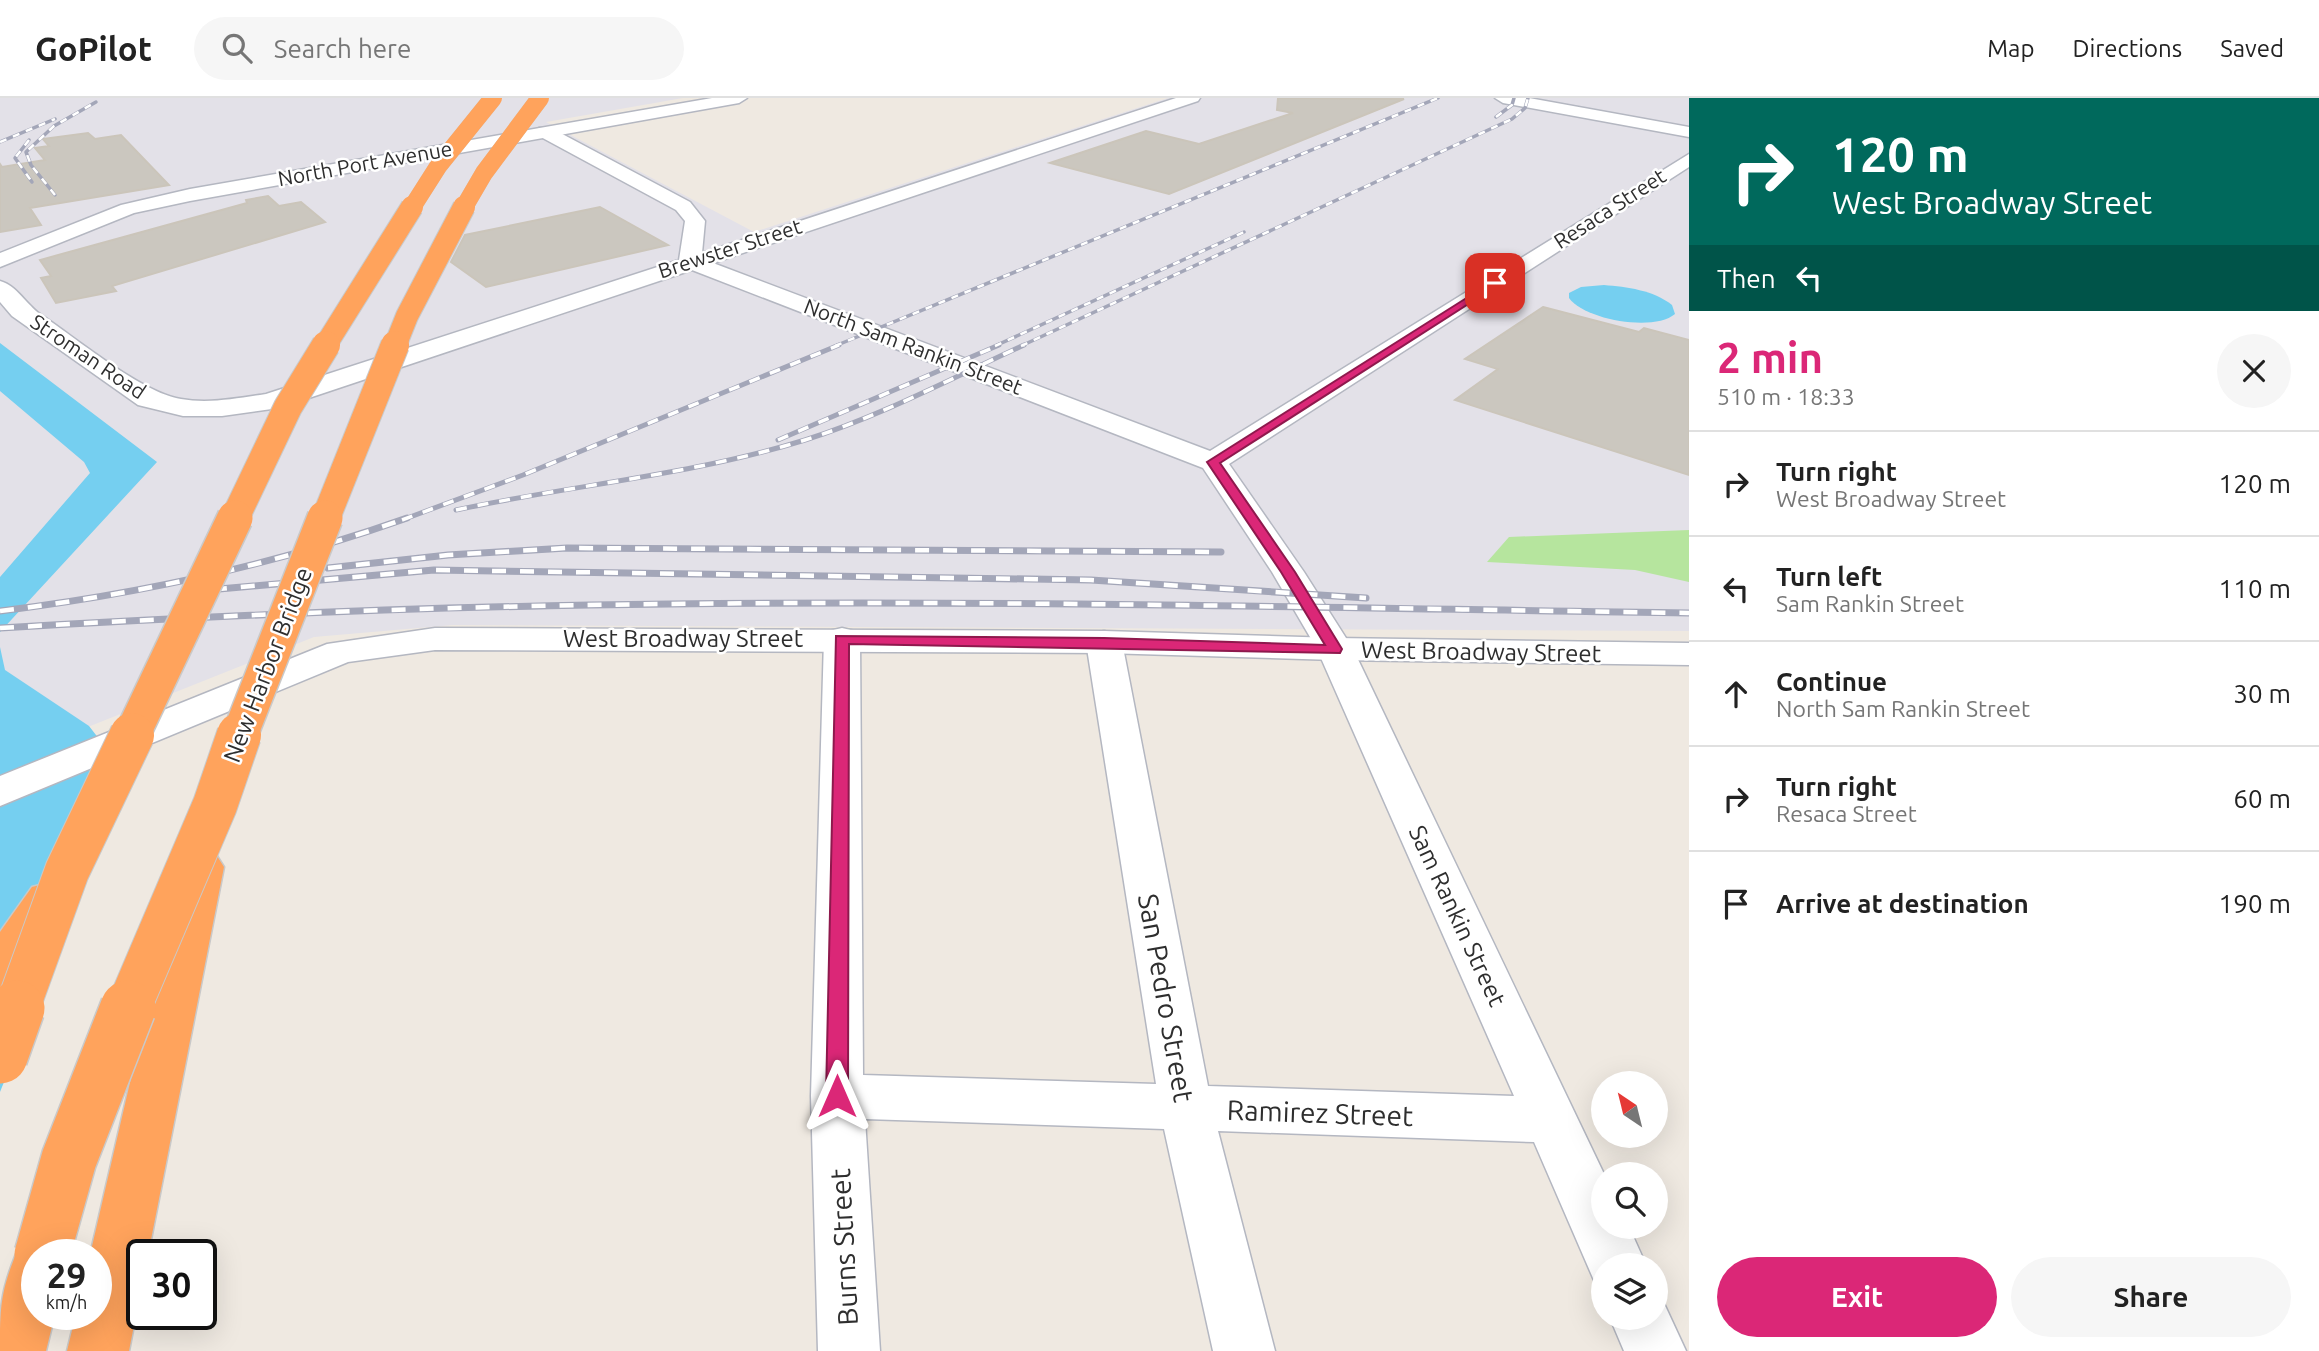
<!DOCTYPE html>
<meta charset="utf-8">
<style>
body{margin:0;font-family:Ubuntu,sans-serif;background:#f6f6f6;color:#222;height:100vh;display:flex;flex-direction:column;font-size:26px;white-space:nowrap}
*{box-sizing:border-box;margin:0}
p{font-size:23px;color:#767676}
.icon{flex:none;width:38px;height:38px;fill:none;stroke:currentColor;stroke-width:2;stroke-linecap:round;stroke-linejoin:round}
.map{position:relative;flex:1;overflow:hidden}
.drawer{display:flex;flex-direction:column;background:#fff;width:630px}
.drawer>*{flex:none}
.hud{background:#00695c;color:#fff;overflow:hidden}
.needle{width:46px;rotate:325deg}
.tools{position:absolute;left:1591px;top:973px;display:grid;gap:14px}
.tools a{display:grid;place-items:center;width:77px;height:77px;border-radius:50%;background:#fff;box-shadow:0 7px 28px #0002;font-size:35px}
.speed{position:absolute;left:21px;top:1141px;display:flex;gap:14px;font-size:35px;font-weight:700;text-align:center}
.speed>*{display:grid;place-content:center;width:91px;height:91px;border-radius:50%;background:#fff;box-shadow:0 7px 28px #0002;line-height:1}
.speed small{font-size:18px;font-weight:400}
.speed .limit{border:4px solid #111;border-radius:10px;background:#fff;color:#111}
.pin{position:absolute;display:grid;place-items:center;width:60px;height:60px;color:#fff;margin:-30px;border-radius:14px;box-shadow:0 4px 10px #0006}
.me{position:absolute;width:77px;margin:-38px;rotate:0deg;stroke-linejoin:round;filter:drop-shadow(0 0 5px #0008)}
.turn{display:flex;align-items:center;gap:24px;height:147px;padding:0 28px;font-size:32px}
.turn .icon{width:91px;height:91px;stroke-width:2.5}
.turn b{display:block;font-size:49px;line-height:60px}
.then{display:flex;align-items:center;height:66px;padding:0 28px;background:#0003;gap:14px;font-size:26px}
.round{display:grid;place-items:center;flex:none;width:74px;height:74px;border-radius:37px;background:#f6f6f6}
.head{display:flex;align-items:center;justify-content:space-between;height:119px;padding:0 28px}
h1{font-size:42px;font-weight:700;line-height:52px;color:#db2777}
.primary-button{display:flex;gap:14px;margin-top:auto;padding:14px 28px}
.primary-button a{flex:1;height:80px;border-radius:42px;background:#db2777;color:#fff;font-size:28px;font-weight:700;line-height:80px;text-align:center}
.primary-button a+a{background:#f6f6f6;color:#222}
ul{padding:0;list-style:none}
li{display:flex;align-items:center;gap:21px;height:105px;padding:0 28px;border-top:2px solid #e0e0e0}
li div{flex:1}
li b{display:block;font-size:26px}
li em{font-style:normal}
header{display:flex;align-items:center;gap:42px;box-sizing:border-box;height:98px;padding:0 35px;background:#fff;border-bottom:2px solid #e0e0e0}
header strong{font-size:33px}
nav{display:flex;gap:38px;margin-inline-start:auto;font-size:24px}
.search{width:490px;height:63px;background:#f6f6f6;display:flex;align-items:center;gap:18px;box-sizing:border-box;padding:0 24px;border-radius:38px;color:#767676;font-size:26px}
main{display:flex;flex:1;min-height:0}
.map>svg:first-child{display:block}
.industrial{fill:#e3e1e8}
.green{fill:#b6e59e}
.water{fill:#75cff0}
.building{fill:#cbc7bf;stroke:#cbc5ba;stroke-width:2}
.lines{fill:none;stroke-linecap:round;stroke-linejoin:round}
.street-casing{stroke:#b4b7c1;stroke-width:3}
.secondary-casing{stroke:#b4b7c1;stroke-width:3}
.highway-casing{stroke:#c9c9c9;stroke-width:3}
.street{fill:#fff;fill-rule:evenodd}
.secondary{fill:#fff;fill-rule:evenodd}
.highway{fill:#ffa35c;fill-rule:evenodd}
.rail-far2-casing{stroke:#a3a6b8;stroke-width:3.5}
.rail-far1-casing{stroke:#a3a6b8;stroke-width:5}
.rail-casing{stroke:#a3a6b8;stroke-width:7}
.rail-far2{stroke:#fff;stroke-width:2.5;stroke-dasharray:7;stroke-linecap:butt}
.rail-far1{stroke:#fff;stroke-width:3.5;stroke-dasharray:11;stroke-linecap:butt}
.rail{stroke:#fff;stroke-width:4.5;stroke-dasharray:14;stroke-linecap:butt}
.highway-bridge-far5-casing{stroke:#c9c9c9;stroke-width:18;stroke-linecap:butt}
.highway-bridge-far4-casing{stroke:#c9c9c9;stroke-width:24;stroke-linecap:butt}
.highway-bridge-far3-casing{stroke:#c9c9c9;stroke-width:30;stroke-linecap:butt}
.highway-bridge-far2-casing{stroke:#c9c9c9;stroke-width:38;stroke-linecap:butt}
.highway-bridge-far1-casing{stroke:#c9c9c9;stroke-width:46;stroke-linecap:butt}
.highway-bridge-casing{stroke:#c9c9c9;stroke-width:58;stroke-linecap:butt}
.highway-bridge-far5{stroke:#ffa35c;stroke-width:18}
.highway-bridge-far4{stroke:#ffa35c;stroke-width:22}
.highway-bridge-far3{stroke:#ffa35c;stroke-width:28}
.highway-bridge-far2{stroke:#ffa35c;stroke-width:35}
.highway-bridge-far1{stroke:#ffa35c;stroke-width:44}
.highway-bridge{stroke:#ffa35c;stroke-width:55}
.route{fill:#db2777;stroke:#8e194d;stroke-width:2}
.labels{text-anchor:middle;stroke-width:5;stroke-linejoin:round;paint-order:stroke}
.far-street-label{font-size:21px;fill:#2e2e2e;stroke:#fff}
.street-label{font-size:24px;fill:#2e2e2e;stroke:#fff}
.near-street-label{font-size:28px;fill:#2e2e2e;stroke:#fff}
</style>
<header>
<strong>GoPilot</strong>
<div class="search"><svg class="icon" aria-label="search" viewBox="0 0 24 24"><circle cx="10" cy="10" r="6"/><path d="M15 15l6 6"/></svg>Search here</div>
<nav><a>Map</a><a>Directions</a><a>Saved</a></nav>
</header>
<main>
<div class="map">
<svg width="1689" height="1253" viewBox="0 0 1689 1253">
<rect width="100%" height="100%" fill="#efe9e1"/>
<path class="industrial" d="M0 0H683L546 24 754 134 1168 0H1689V533L453 527 314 539 0 664Z"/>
<path class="green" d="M1689 432V484L1635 472 1487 464 1509 439Z"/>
<g class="water">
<path d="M1604 187C1627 189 1653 192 1672 207L1675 216C1654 234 1585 222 1569 200V195L1581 189Z"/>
<path d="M0 245 157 364 0 534V479L90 375 84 364 0 293Z"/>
<path d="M0 549 5 572 89 628 127 677 0 994Z"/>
</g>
<g class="building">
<path d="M1278 0 1404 1 1169 96 1050 65 1146 33 1199 46 1293 15 1277 12Z"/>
<path d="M88 35 95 41 121 37 169 87 30 110 41 127 0 134V66L2 69 45 62 35 50 49 48 43 41Z"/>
<path d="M268 98 279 108 301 104 325 124 112 188 116 193 56 205 41 180 51 178 40 162 247 105 246 102Z"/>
<path d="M600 109 668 147 486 189 451 164 465 137Z"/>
<path d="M1543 209 1639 234 1644 230 1689 242V377L1455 302 1498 271 1465 261Z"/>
</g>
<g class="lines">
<defs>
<g id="street">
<path d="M1176 0H1200L1198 3 713 165 1210 353 1689 56V69L1229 366 1304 474 1353 551 1604 1076 1603 1129H1629L1646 1167H1603V1189L1596 1187 1534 1044 1218 1033 1275 1253H1213L1164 1031 865 1021 880 1253H818L811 998 824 541 829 533 842 530 855 533 860 541 863 977 1156 986 1086 544 1091 536 1104 533 1117 536 1122 544 1208 988 1514 998 1317 551 1272 474 1203 370 692 172 279 310 222 318H183L138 307 12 218 0 204V183C16 187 27 207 40 216 76 240 142 295 181 301 209 306 239 300 266 296L679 162 685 123 676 112 539 38 537 34 539 30H551L690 104 705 123 702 155Z"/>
<path d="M1495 0H1529L1689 29V39L1503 5Z"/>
<path d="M1656 1197 1661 1199 1686 1253H1624L1610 1220H1656Z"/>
</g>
<g id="secondary">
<path d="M712 0H747L739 5 190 103 134 115 0 169V155L121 107 190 91Z"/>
<path d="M435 530 1104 533 1335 540 1689 545V567L1335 562 1104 555 435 552 348 564 0 708V678L327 546Z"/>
</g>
<g id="highway">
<path d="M202 753 217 758 224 769 148 1157H142V1186L129 1253H67L76 1216H96V1157H90L180 769 187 758Z"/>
<path d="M48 785 64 789 70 801 17 883 0 888V834L32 789Z"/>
<path d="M37 1148 58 1157H37V1216H55L46 1253H0C0 1212 0 1195 16 1156Z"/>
</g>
</defs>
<use href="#street" class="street-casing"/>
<use href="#secondary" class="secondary-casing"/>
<use href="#highway" class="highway-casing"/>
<use href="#street" class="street"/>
<use href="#secondary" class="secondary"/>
<use href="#highway" class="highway"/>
<defs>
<g id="rail-far2">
<path d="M1496 19 1512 7 1514 0"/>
<path d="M29 42 15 60 32 84"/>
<path d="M0 44 55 21"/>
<path d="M55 97 31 67 26 54 54 28 96 4"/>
<path d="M835 248 1438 0"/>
<path d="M995 248 1244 134"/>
<path d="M1021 248 1512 21 1525 10 1528 0"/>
</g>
<g id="rail-far1">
<path d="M778 342 999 247"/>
<path d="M456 412C572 387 692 377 805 342 881 318 952 280 1024 247"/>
<path d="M402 422 523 377 839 247"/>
</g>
<g id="rail">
<path d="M328 470 448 457 567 450 1221 454"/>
<path d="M185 494 434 472 1091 482 1366 500"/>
<path d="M0 513C139 496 275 467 407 420"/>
<path d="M0 530C223 517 447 508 670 506 1010 502 1349 510 1689 515"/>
</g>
</defs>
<use href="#rail-far2" class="rail-far2-casing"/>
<use href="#rail-far1" class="rail-far1-casing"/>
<use href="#rail" class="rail-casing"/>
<use href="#rail-far2" class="rail-far2"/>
<use href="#rail-far1" class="rail-far1"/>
<use href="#rail" class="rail"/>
<defs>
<g id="highway-bridge-far5">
<path d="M411 111 439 67 493 0"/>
<path d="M463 111 484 75 540 0"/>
</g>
<g id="highway-bridge-far4">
<path d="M325 248 412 109"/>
<path d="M395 248 407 218 464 109"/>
</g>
<g id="highway-bridge-far3">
<path d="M234 422 288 309 326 247"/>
<path d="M325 422 395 247"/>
</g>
<g id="highway-bridge-far2">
<path d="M131 639 235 420"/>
<path d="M239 639 325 420"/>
</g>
<g id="highway-bridge-far1">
<path d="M17 911 67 773 132 637"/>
<path d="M128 911 215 707 239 637"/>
</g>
<g id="highway-bridge">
<path d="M0 958 17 910"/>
<path d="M42 1157 69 1061 128 910"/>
</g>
</defs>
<use href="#highway-bridge-far5" class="highway-bridge-far5-casing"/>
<use href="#highway-bridge-far4" class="highway-bridge-far4-casing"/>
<use href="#highway-bridge-far3" class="highway-bridge-far3-casing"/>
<use href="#highway-bridge-far2" class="highway-bridge-far2-casing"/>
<use href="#highway-bridge-far1" class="highway-bridge-far1-casing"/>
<use href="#highway-bridge" class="highway-bridge-casing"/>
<use href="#highway-bridge-far5" class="highway-bridge-far5"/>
<use href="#highway-bridge-far4" class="highway-bridge-far4"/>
<use href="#highway-bridge-far3" class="highway-bridge-far3"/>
<use href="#highway-bridge-far2" class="highway-bridge-far2"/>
<use href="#highway-bridge-far1" class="highway-bridge-far1"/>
<use href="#highway-bridge" class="highway-bridge"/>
</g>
<path class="route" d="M1495 182 1498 183V187L1220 365 1295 474 1342 551 1340 555 849 546 848 998 845 1005 837 1007 830 1005 826 998 836 538 1104 540 1325 547 1281 474 1207 364Z"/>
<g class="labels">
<g class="far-street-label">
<text transform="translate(365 66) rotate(-10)" y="7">North Port Avenue</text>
<text transform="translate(1610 111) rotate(-33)" y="7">Resaca Street</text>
<text transform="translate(730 151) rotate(-18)" y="7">Brewster Street</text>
<text transform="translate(913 249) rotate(21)" y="7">North Sam Rankin Street</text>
<text transform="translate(88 259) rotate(34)" y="7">Stroman Road</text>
</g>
<g class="street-label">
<text x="683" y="549">West Broadway Street</text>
<text transform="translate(1481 554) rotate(1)" y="8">West Broadway Street</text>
<text transform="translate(268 567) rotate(-69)" y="8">New Harbor Bridge</text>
<text transform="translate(1457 818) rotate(65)" y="8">Sam Rankin Street</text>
</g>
<g class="near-street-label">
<text transform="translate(1166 900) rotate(80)" y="10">San Pedro Street</text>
<text transform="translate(1320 1015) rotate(2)" y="10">Ramirez Street</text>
<text transform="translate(844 1149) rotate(-93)" y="10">Burns Street</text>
</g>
</g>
</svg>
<div class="tools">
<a><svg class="needle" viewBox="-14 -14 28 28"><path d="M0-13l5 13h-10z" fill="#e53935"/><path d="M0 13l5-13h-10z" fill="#767676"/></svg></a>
<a><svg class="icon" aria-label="search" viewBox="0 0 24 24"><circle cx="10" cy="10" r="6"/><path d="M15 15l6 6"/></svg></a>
<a><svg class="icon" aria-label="layers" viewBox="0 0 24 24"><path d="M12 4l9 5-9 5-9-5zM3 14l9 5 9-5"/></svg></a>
</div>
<div class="speed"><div>29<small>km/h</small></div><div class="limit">30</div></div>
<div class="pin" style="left:1495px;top:185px;background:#d93025"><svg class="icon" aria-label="arrive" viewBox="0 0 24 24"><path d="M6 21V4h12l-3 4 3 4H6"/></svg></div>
<svg class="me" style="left:837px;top:998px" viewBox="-20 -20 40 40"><path d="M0-17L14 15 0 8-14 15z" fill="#db2777" stroke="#fff" stroke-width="4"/></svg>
</div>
<section class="drawer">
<div class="hud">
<div class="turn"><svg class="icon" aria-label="right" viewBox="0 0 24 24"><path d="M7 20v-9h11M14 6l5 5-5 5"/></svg><div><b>120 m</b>West Broadway Street</div></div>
<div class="then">Then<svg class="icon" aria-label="left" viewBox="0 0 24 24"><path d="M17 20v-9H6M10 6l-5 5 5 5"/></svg></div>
</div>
<div class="head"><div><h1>2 min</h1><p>510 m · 18:33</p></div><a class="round"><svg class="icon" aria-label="close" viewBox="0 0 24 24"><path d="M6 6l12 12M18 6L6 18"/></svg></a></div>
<ul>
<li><svg class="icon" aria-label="right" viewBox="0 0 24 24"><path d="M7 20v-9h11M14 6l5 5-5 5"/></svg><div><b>Turn right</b><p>West Broadway Street</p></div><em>120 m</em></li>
<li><svg class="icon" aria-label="left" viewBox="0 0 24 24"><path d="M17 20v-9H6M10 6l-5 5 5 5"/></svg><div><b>Turn left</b><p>Sam Rankin Street</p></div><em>110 m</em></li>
<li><svg class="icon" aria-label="ahead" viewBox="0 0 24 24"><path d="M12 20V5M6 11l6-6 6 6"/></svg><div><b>Continue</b><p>North Sam Rankin Street</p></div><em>30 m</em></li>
<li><svg class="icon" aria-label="right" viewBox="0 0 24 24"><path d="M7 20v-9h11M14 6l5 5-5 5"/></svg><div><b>Turn right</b><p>Resaca Street</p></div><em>60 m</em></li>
<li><svg class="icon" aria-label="arrive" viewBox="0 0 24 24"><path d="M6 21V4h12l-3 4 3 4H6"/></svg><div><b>Arrive at destination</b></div><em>190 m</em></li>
</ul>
<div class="primary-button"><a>Exit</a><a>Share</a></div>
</section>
</main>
